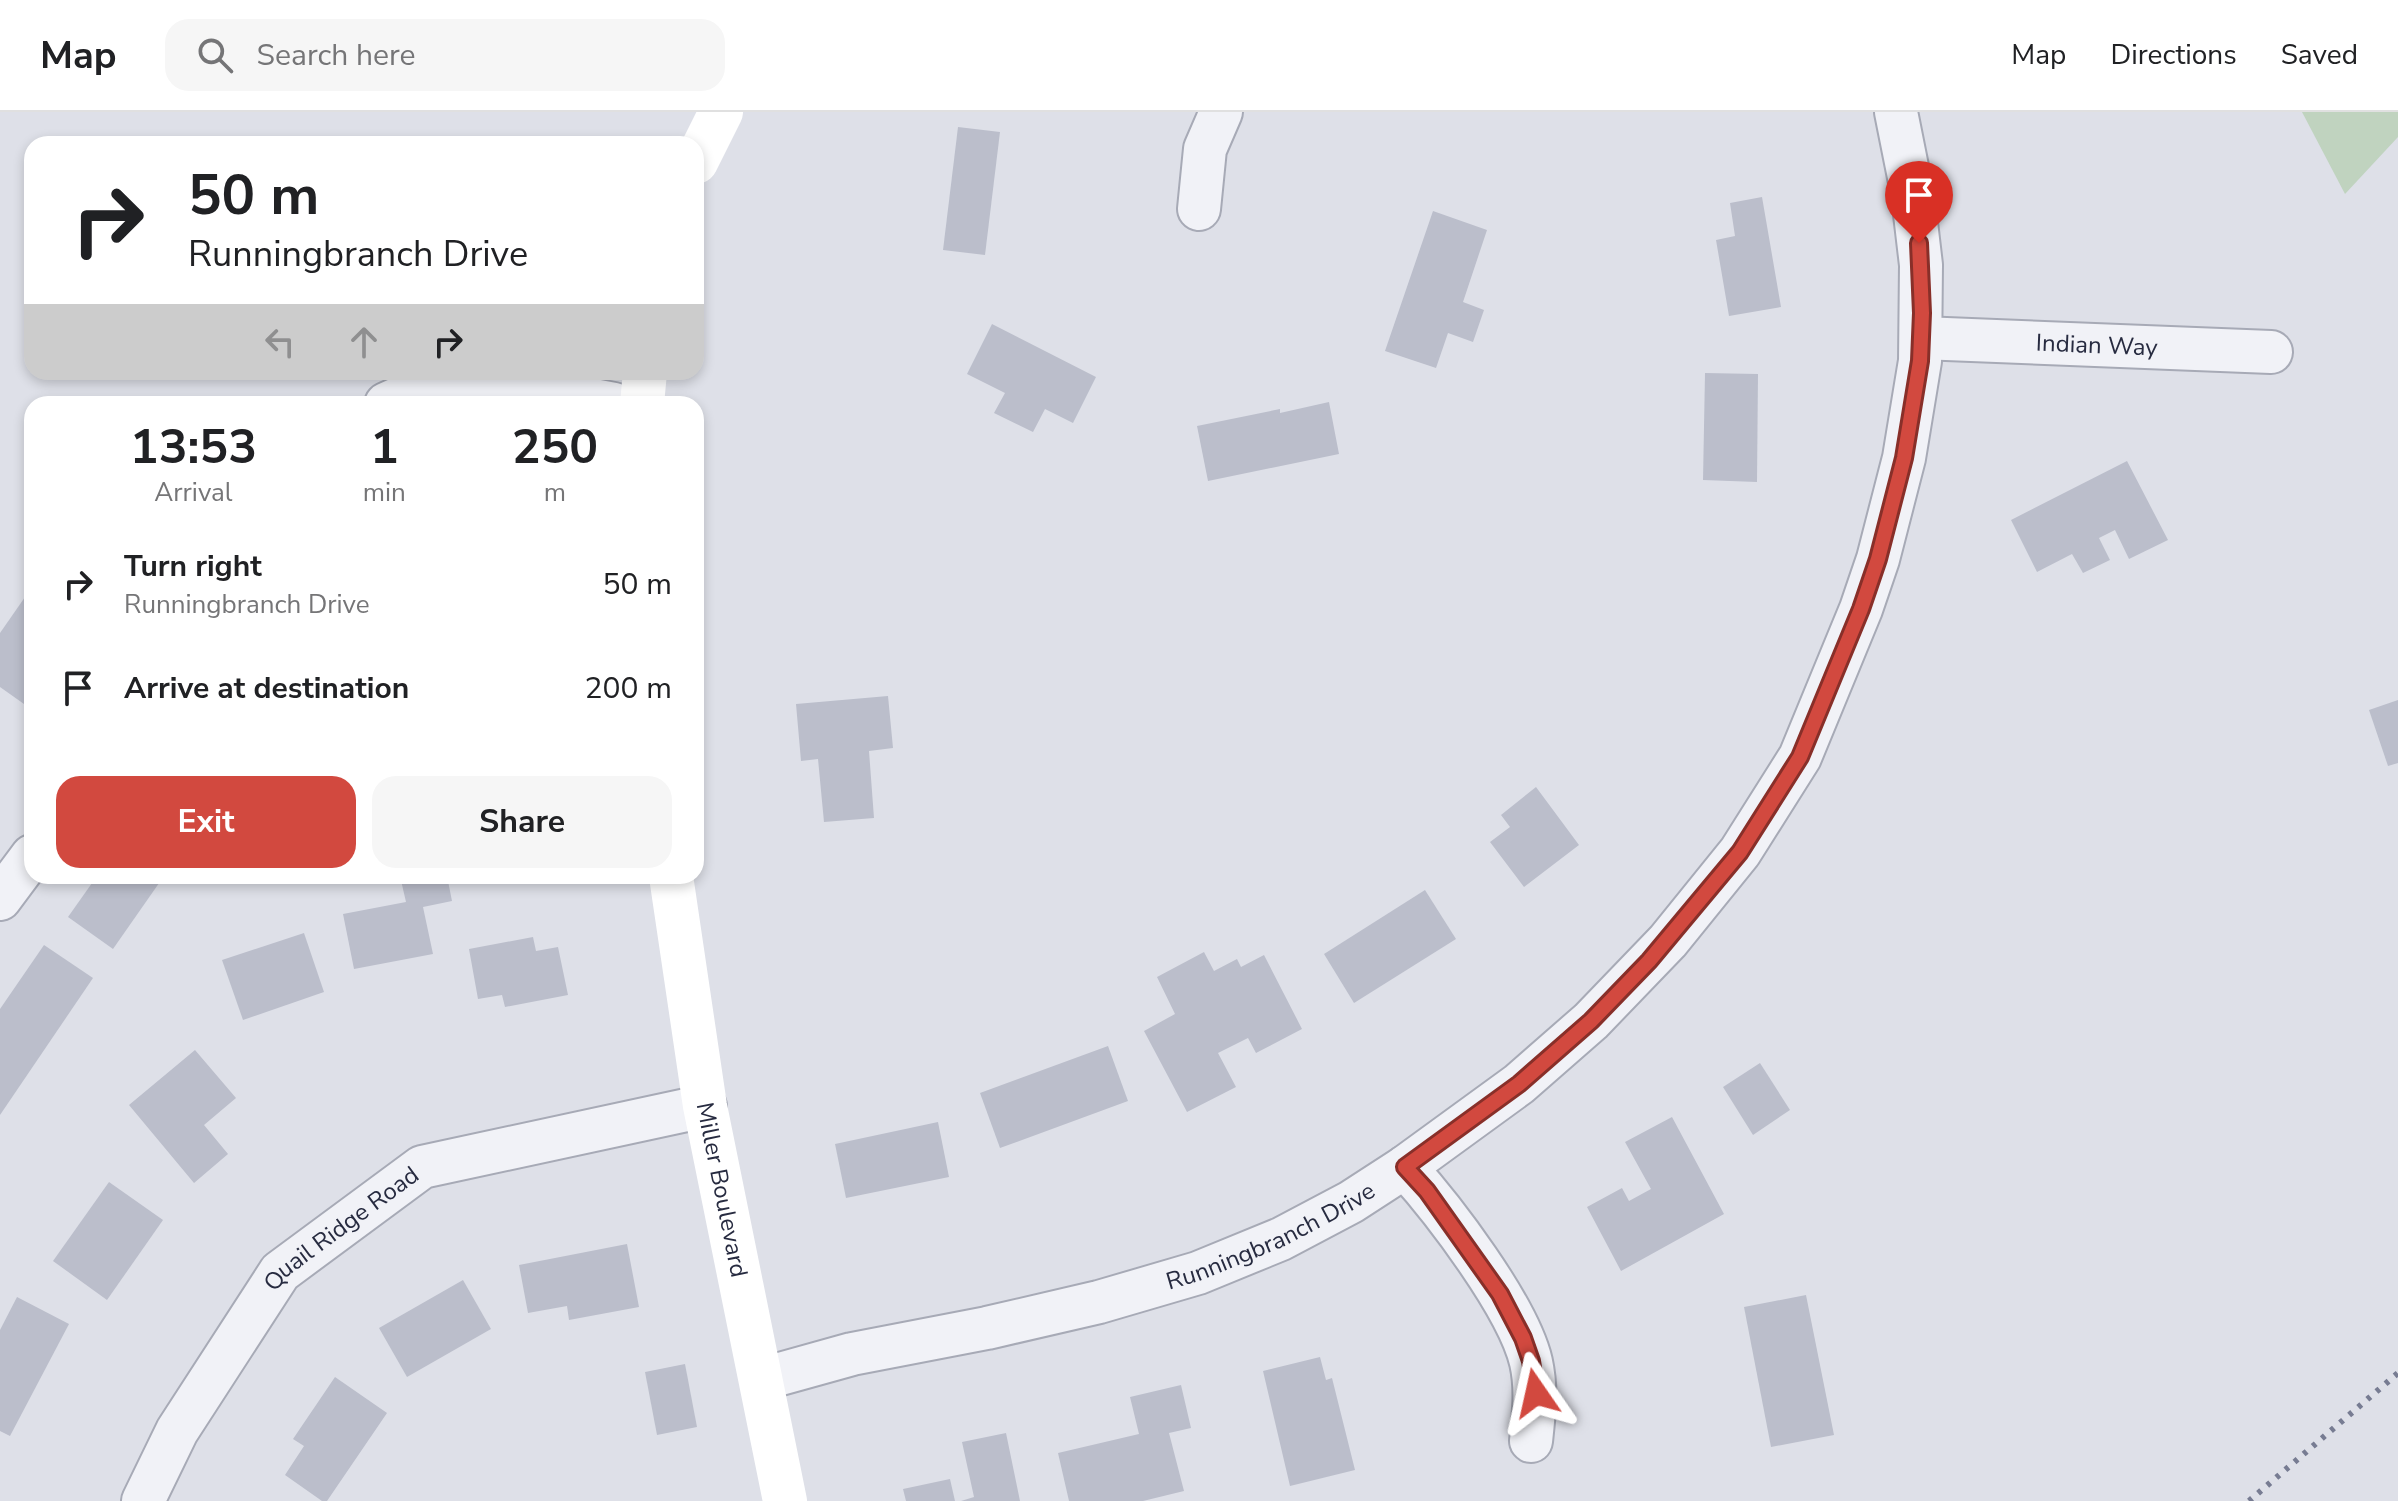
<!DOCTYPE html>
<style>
body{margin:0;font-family:"Nunito Sans",sans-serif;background:#f6f6f6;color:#202124;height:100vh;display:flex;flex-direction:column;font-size:30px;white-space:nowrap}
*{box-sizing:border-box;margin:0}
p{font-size:26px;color:#757577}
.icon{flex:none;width:44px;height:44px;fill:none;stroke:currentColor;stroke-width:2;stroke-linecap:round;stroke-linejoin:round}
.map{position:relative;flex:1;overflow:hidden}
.drawer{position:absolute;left:24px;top:284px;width:680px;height:488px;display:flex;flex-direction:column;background:#fff;border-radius:24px;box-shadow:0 4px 12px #0003}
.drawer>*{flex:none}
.top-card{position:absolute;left:24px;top:24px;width:680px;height:244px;border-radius:24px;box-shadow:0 4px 12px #0003;background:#fff;color:#202124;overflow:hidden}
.pin{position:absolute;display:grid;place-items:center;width:68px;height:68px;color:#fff;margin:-82px -34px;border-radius:50% 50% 50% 0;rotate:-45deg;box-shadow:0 0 8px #0007}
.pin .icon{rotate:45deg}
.me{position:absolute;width:88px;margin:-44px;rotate:349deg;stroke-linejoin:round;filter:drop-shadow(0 0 6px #0008)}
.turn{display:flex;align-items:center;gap:28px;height:168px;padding:0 32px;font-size:36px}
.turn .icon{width:104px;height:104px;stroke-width:2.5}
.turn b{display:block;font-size:56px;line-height:68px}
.lanes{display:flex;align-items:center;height:76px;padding:0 32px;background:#0003;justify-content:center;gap:40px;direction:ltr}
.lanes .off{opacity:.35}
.eta{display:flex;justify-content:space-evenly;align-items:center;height:136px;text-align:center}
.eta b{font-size:48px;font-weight:700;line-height:56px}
.primary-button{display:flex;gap:16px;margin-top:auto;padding:16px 32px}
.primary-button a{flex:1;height:92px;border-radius:24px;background:#d2493f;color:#fff;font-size:32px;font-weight:700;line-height:92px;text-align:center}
.primary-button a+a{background:#f6f6f6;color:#202124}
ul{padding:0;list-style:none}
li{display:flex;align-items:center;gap:24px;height:104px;padding:0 32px}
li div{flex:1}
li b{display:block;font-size:30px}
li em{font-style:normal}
header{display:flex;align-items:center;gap:48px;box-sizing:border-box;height:112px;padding:0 40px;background:#fff;border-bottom:2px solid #e0e0e0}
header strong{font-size:38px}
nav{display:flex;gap:44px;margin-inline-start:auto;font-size:28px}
.search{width:560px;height:72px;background:#f6f6f6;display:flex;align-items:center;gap:20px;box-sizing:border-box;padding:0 28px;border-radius:24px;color:#757577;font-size:30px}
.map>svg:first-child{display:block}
.green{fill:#c0d3bf}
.building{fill:#bbbecb}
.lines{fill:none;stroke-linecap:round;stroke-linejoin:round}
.street-casing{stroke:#a7aab6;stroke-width:46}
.street{stroke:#f1f2f7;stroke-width:42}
.secondary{stroke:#fff;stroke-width:44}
.rail{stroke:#777c92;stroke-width:6;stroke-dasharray:4 8;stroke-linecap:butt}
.route-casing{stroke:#882f29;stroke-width:20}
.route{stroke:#d2493f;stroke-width:14}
.labels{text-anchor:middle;stroke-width:6;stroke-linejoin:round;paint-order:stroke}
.street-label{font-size:24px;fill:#272b40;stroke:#eeeff6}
</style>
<header>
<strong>Map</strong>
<div class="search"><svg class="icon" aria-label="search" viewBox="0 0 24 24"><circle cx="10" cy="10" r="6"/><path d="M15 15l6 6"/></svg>Search here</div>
<nav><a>Map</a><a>Directions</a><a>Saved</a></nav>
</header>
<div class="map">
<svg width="2398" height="1389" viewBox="0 0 2398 1389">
<rect width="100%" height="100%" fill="#dee0e8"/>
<path class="green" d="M2302 0H2398V25L2345 82Z"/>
<g class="building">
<path d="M958 15 1000 20 985 143 943 138Z"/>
<path d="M1762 85 1781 195 1729 204 1716 128 1735 124 1730 91Z"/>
<path d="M1433 99 1487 118 1463 190 1484 198 1473 230 1448 221 1436 256 1385 239Z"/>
<path d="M992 212 1096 265 1073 311 1045 297 1033 320 994 301 1005 281 967 262Z"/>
<path d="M1705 261 1758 262 1757 370 1703 368Z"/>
<path d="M1329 290 1339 342 1208 369 1197 314 1280 297V301Z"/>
<path d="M2127 349 2168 428 2129 447 2115 418 2099 426 2110 448 2083 461 2072 442 2037 460 2011 408Z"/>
<path d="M32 475V581L24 592 0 575V521Z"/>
<path d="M888 584 893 636 869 639 874 706 824 710 818 647 801 649 796 592Z"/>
<path d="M2398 588V651L2388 654 2369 598Z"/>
<path d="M1536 675 1579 733 1524 775 1490 730 1510 715 1501 703Z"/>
<path d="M97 764H164L113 837 68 805Z"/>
<path d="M400 764H447L452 789 423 795 433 842 354 857 343 802 406 790Z"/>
<path d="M1425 778 1456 827 1354 891 1324 842Z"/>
<path d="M304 821 324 880 243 908 222 848Z"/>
<path d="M533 825 536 839 558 835 568 883 505 895 502 883 478 887 469 837Z"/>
<path d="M44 833 93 866 0 1003V897Z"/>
<path d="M1204 840 1214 859 1237 847 1241 855 1264 843 1302 917 1256 941 1248 926 1218 941 1236 975 1187 1000 1144 919 1175 902 1157 865Z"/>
<path d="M1108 934 1128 989 1000 1036 980 981Z"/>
<path d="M195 938 236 986 204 1013 228 1042 194 1071 129 993Z"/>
<path d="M1760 951 1790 998 1753 1023 1723 975Z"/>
<path d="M1672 1005 1724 1102 1621 1159 1587 1095 1622 1076 1629 1089 1651 1077 1625 1030Z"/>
<path d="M938 1010 949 1065 846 1086 835 1032Z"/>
<path d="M109 1070 163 1108 107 1188 53 1149Z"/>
<path d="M627 1132 639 1195 569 1208 567 1194 528 1201 519 1153Z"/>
<path d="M463 1168 491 1217 407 1265 379 1216Z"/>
<path d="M1806 1183 1834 1323 1771 1335 1744 1195Z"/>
<path d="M17 1185 69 1212 10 1324 0 1319V1218Z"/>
<path d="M1320 1245 1326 1268 1332 1266 1355 1358 1290 1374 1263 1259Z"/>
<path d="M685 1252 697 1315 657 1323 645 1260Z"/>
<path d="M335 1265 387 1301 327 1389H322L285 1363 304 1334 293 1327Z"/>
<path d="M1181 1273 1191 1316 1169 1321 1184 1379 1143 1389H1069L1058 1341 1139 1322 1130 1285Z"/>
<path d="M1006 1321 1020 1389H961L974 1385 962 1330Z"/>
<path d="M950 1367 955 1389H906L903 1377Z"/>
</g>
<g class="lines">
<defs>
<g id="street">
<path d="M1199 97 1205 37 1221 0"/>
<path id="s1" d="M1921 226 2271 240"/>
<path d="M386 292 428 273 497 270 614 292"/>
<path d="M0 787 32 744"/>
<path d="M1405 1055C1444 1098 1518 1195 1531 1250 1537 1277 1534 1302 1531 1329"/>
<path id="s2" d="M762 1267 852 1242 987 1216 1099 1190 1198 1161 1281 1127 1351 1090 1405 1055 1519 972 1591 909 1668 829 1740 740 1800 645 1861 497 1878 447 1904 346 1920 249 1921 153 1913 85 1896 0"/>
<path id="s3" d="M143 1389 177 1319 280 1160 422 1055 705 994"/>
</g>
</defs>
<use href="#street" class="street-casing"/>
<use href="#street" class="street"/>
<g class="secondary">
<path d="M696 50 721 0"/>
<path d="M642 292 645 260"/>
<path id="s4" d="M671 764 705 994 785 1389"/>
</g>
<path class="rail" d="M2249 1389 2398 1261"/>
</g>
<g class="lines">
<defs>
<path id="route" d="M1536 1281 1531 1249 1523 1226 1500 1182 1427 1079 1405 1055 1519 972 1591 909 1649 849 1740 740 1800 645 1861 497 1878 447 1904 346 1920 249 1922 201 1919 131"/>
</defs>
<use href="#route" class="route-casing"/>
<use href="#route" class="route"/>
</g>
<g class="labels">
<g class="street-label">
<text dy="8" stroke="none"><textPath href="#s1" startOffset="176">Indian Way</textPath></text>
<text dy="8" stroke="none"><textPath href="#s4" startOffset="318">Miller Boulevard</textPath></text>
<text dy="8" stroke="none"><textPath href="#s3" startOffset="342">Quail Ridge Road</textPath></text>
<text dy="8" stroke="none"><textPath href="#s2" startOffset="530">Runningbranch Drive</textPath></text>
</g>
</g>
</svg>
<div class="pin" style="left:1919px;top:131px;background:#d93025"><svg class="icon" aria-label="arrive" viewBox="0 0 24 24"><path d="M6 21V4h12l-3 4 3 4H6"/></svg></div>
<svg class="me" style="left:1536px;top:1281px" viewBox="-20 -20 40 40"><path d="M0-17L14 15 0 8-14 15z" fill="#d2493f" stroke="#fff" stroke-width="4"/></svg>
<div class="top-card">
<div class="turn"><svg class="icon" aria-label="right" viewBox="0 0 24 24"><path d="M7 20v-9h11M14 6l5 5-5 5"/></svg><div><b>50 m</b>Runningbranch Drive</div></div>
<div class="lanes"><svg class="icon off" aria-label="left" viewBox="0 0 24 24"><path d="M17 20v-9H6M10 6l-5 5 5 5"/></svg><svg class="icon off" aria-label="ahead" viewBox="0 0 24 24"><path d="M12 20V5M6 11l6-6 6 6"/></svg><svg class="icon" aria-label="right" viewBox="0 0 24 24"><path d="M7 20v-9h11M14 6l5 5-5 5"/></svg></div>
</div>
<section class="drawer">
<div class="eta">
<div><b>13:53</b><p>Arrival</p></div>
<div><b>1</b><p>min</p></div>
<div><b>250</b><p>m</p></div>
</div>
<ul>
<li><svg class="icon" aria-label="right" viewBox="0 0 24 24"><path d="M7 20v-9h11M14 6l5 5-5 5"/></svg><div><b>Turn right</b><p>Runningbranch Drive</p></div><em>50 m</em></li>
<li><svg class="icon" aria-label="arrive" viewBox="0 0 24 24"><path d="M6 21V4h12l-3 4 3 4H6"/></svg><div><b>Arrive at destination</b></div><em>200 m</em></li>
</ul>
<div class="primary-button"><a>Exit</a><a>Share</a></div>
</section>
</div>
